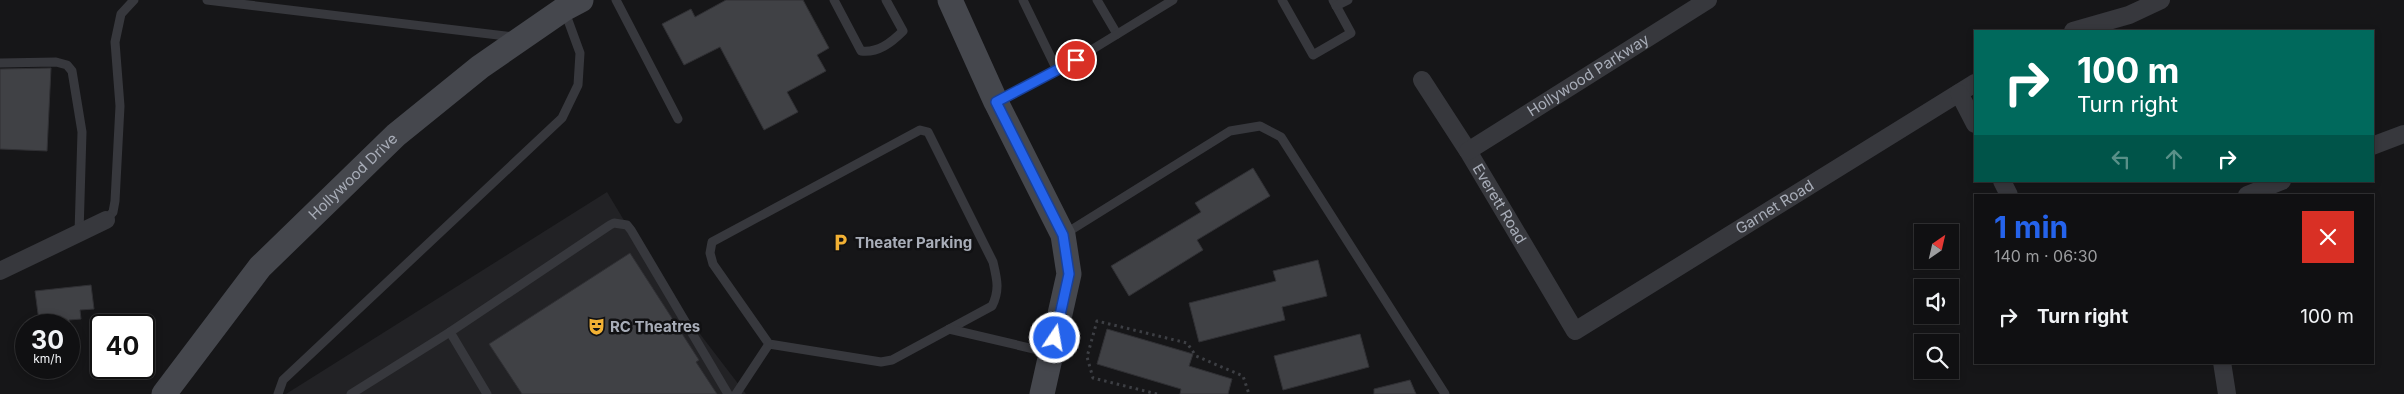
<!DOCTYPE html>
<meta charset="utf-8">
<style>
body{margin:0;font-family:Inter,sans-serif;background:#19191b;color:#f1f3f6;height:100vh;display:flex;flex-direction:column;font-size:19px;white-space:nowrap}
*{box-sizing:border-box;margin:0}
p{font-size:16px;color:#9c9d9f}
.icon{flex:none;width:28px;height:28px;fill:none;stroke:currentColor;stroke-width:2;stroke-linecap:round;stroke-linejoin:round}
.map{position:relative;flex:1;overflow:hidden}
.drawer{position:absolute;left:1974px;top:194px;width:400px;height:170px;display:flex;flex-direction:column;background:#101012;border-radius:0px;box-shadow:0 2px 8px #0003,0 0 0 1px #303032}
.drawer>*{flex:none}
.banner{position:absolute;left:1974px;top:30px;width:400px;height:152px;border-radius:0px;box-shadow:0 2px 8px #0003,0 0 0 1px #303032;background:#00695c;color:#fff;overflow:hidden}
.needle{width:32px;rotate:34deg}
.buttons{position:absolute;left:1914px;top:224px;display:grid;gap:10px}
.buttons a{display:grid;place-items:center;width:45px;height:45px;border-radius:0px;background:#101012;box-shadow:0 2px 8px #0003,0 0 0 1px #303032;font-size:25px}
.speed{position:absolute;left:15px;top:314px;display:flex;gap:10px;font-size:25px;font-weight:700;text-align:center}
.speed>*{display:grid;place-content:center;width:65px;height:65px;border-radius:50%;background:#101012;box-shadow:0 2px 8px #0003,0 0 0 1px #303032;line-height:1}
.speed small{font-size:12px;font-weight:400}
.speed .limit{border:2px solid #111;border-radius:8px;background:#fff;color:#111}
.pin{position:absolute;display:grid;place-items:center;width:42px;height:42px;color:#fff;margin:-21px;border:2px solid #fff;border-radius:50%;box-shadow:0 1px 5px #0007}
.me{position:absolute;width:55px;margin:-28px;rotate:12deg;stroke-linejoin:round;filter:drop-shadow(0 0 4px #0008)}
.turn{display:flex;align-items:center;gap:18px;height:105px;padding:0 20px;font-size:22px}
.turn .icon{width:65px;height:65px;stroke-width:2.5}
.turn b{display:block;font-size:35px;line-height:42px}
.lanes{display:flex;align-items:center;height:48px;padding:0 20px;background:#0003;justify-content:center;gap:25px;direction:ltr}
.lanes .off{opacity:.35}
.round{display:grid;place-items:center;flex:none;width:52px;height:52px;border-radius:0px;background:#19191b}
.headline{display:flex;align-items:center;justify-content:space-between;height:85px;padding:0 20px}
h1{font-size:30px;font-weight:700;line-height:38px;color:#2563eb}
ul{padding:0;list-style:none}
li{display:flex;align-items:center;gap:15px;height:75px;padding:0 20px}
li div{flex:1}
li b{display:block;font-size:19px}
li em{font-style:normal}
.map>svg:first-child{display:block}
.built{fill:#222225}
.building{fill:#404145;stroke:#303034}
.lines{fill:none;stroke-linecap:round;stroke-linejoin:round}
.path{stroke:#3d3f44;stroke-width:3;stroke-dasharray:2.5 4;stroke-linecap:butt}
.lane{stroke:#37383d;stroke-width:9}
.street{stroke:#37383d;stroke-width:18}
.secondary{stroke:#45474d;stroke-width:25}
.route-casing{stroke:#184099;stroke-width:12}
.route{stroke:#2563eb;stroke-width:9}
.labels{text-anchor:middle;stroke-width:5;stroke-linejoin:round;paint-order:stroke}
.street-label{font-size:15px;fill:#a8adb8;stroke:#111113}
.poi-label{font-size:15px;font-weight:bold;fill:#a8adb8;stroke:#111113;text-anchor:start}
</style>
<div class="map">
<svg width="2404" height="394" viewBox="0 0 2404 394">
<rect width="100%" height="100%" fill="#161618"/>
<path class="built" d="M607 192 664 287 746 394H286Z"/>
<g class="building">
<path d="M726 0H803L829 48 817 55 826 71 787 92 798 112 764 130 720 47 684 65 662 24 691 9 695 17Z"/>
<path d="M51 68 47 151 0 149V69Z"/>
<path d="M1253 168 1270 196 1197 240 1203 250 1129 296 1111 266 1201 212 1195 203Z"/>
<path d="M630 253 699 360 696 362 717 394H522L489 344Z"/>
<path d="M1318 260 1327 296 1282 307 1285 320 1199 342 1189 303 1276 281 1273 271Z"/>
<path d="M91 285 94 309 80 310 81 319 69 320 70 325H52L51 320 39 321 35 291Z"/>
<path d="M1107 329 1193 354 1189 366 1232 379 1228 394H1180L1181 389 1097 364Z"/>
<path d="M1360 334 1369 367 1283 390 1274 356Z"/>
<path d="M1410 380 1416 394H1374V389Z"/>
</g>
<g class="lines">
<path class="path" d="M1157 394 1093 378 1087 357 1097 321 1187 343 1196 356 1243 376 1249 394"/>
<g class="lane">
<path d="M207 0 514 37"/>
<path d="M616 0 678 119"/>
<path d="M834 0 861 51C878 53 891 43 903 31L886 0"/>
<path d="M1023 0 1057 70"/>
<path d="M1097 0 1117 34"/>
<path d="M1282 0 1313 55 1351 33 1333 0"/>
<path d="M1336 6 1348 0"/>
<path d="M0 63 56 62 67 65 72 71 82 132 79 233"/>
<path d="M997 102 1075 60 1173 0"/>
<path d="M920 130 928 132 993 262C997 279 1000 290 992 306L892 360 881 362 769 344 713 264 710 253 712 242Z"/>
<path d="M106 220 113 212 115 201 120 106 115 42 121 14 134 0"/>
<path d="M1063 235 1230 131 1260 126 1281 137 1445 394"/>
<path d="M949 329 1051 353"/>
<path d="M450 332 610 225 614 223 627 225 631 230 728 394"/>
<path d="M278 394 283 380 562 118 578 85 580 53 565 12"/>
<path d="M351 394 450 332 487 394"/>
<path d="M736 394 769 344"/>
</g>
<g class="street">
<path d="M2073 31 2129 15 2161 0"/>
<path id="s1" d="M1422 80 1468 151 1575 331 1975 83"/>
<path d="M1959 93 1975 124"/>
<path d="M2372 146 2404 134"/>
<path id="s2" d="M1468 151 1708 0"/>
<path d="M2002 181 2009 195"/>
<path d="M2247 195 2282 181"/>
<path d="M0 271 106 220"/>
<path d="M2222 362 2227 394"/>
</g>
<g class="secondary">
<path d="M950 0 996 102 1063 235 1069 274 1042 394"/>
<path id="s3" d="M164 394 260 267 396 135 480 67 564 9 581 0"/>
</g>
</g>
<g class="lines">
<defs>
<path id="route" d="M1055 338 1069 274 1063 235 996 102 1076 60"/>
</defs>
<use href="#route" class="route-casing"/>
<use href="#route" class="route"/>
</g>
<defs>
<symbol id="parking-bare" viewBox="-9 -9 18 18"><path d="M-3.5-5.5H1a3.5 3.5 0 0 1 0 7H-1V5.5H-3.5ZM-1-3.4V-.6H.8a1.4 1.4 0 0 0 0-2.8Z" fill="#f2b134" stroke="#111113" stroke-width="2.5" paint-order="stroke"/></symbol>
<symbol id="theatre-bare" viewBox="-9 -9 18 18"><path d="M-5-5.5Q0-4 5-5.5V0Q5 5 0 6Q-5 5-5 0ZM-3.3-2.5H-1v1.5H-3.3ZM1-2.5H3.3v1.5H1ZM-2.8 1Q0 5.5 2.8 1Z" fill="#f2b134" stroke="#111113" stroke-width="2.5" paint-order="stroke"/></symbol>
</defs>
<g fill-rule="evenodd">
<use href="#parking-bare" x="828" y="230" width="25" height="25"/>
<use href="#theatre-bare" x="584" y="314" width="25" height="25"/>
</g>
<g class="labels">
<g class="street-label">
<text dy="5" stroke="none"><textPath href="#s2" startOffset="142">Hollywood Parkway</textPath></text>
<text dy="5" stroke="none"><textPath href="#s3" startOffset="289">Hollywood Drive</textPath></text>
<text dy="5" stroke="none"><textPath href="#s1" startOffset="146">Everett Road</textPath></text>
<text dy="5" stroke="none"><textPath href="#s1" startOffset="529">Garnet Road</textPath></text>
</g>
<g class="poi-label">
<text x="855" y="248">Theater Parking</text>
<text x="610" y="332">RC Theatres</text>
</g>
</g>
</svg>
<div class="buttons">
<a><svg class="needle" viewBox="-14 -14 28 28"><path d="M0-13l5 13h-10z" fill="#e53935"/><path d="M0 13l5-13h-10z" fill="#9c9d9f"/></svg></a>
<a><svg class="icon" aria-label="sound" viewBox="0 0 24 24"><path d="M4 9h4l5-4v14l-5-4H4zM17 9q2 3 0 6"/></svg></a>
<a><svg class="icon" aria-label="search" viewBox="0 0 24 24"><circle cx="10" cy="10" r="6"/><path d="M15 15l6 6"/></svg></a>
</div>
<div class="speed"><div>30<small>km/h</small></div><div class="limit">40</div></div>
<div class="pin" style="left:1076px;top:60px;background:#d93025"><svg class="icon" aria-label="arrive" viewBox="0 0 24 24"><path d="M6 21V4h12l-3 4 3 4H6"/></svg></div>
<svg class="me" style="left:1055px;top:338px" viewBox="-20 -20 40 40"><circle r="17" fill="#2563eb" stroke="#fff" stroke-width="3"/><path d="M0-11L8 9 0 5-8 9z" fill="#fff"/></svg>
<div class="banner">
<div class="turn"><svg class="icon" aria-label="right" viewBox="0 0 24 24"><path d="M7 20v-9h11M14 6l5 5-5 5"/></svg><div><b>100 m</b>Turn right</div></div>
<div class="lanes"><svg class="icon off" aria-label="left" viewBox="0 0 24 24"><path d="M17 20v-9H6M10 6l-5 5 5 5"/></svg><svg class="icon off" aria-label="ahead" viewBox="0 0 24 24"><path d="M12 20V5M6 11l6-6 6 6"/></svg><svg class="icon" aria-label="right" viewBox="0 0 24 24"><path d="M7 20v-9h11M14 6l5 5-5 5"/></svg></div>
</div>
<section class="drawer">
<div class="headline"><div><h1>1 min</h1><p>140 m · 06:30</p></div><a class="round" style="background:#d93025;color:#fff"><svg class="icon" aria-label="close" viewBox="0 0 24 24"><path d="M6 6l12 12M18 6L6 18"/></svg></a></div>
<ul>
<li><svg class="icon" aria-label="right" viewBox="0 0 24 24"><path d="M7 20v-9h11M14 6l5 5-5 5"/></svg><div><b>Turn right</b></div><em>100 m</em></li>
</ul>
</section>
</div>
